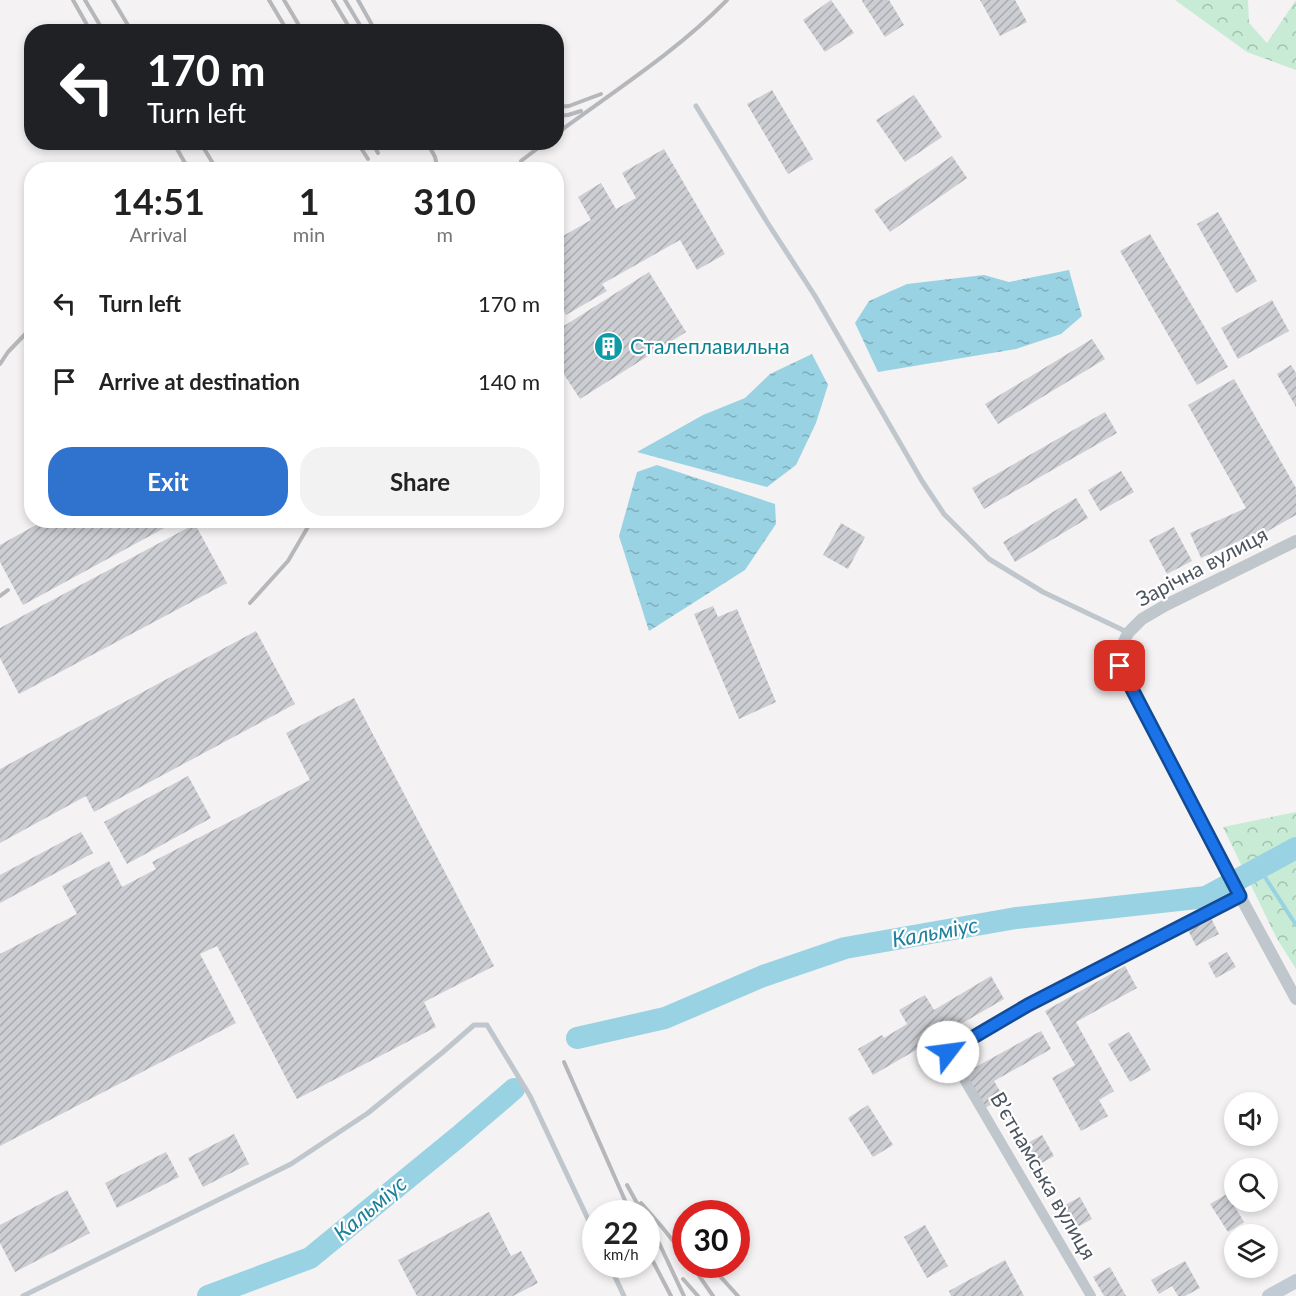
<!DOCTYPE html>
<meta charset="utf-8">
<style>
body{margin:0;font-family:Lato,sans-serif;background:#f2f2f2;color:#222;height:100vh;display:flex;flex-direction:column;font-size:22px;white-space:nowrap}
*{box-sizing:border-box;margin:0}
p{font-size:20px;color:#767676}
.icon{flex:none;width:33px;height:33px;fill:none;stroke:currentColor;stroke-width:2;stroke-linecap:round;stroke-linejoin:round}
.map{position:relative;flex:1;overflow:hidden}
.drawer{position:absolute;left:24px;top:162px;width:540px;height:366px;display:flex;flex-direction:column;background:#fff;border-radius:24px;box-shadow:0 3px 9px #0003}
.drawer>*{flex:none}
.top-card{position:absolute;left:24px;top:24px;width:540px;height:126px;border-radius:24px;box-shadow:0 3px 9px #0003;background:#202124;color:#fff;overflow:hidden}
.fabs{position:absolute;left:1224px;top:1092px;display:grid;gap:12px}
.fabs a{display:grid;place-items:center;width:54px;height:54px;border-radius:50%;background:#fff;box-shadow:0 3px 9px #0003;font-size:30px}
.speed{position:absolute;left:582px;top:1200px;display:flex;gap:12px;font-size:30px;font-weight:700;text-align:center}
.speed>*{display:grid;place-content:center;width:78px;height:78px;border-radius:50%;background:#fff;box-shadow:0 3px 9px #0003;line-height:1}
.speed small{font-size:15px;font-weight:400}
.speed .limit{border:9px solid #d22;background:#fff;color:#111}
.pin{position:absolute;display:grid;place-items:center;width:51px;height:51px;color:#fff;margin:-26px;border-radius:12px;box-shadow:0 3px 9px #0006}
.me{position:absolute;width:66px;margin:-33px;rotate:60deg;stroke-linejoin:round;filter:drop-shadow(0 0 4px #0008)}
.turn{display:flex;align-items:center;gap:21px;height:126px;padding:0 24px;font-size:27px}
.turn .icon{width:78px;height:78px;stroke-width:2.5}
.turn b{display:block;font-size:42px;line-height:51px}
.eta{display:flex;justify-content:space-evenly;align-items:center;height:102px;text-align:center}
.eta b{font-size:36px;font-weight:700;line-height:42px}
.button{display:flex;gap:12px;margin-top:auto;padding:12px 24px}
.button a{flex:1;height:69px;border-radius:24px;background:#3073cf;color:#fff;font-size:24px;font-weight:700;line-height:69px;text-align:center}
.button a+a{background:#f2f2f2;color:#222}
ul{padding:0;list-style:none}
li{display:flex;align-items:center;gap:18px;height:78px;padding:0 24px}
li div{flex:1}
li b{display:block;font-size:22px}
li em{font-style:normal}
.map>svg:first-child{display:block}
.forest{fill:url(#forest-crowns)}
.water{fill:url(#water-ripples)}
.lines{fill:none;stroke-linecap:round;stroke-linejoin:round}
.stream{stroke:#99d2e2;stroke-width:4}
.river{stroke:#99d2e2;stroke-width:22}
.building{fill:url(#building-hatch)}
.service{stroke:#bfc6cc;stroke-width:5}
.minor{stroke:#bfc6cc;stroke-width:10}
.tertiary{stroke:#bfc6cc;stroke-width:12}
.secondary{stroke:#c2cad3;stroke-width:14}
.rail{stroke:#b5b7bb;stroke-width:4}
.route-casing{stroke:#114b97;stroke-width:15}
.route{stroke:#1a73e8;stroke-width:10}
.labels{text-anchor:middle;stroke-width:4.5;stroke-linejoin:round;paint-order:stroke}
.culture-label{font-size:21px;fill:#0d838f;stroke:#fff;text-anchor:start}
.street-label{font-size:21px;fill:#4c545d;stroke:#fff}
.water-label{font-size:22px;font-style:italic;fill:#1e809d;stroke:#fff}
</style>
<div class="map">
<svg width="1296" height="1296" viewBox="0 0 1296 1296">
<defs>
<pattern id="forest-crowns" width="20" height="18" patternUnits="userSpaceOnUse" patternTransform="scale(1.5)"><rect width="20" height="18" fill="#c7ebd5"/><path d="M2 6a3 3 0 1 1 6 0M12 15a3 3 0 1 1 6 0" fill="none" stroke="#a4c1b0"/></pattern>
<pattern id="water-ripples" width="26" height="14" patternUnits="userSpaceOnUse" patternTransform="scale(1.5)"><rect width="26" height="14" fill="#99d2e2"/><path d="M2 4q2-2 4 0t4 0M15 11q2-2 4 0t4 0" fill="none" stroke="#7fadba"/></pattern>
<pattern id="building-hatch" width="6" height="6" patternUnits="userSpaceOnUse" patternTransform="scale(1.5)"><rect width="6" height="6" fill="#cdced3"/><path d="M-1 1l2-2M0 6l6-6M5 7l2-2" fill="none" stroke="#a9aaae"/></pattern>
</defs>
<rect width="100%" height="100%" fill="#f4f2f2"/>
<g class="forest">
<path d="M1175 0H1248L1249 23 1267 43 1296 0V70L1247 52Z"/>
<path d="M1296 812V969L1276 937 1223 827Z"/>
</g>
<g class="water">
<path d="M1069 270 1082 316 1061 334 1016 349 878 372 855 323 869 301 907 284 984 275 1009 282Z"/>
<path d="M812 354 828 385 816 423 796 465 767 487 637 452 703 415 745 398 770 374Z"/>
<path d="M657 465 775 504 776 524 745 570 649 631 619 536 637 472Z"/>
</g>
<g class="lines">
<path class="stream" d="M1259 868 1296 925"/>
<g class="river">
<path d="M577 1038 665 1018 763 976 845 948 1016 918 1206 897 1296 848"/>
<path d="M208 1296 310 1258 458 1137 514 1089"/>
</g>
</g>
<g class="building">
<path d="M831 0 854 33 825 52 803 20Z"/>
<path d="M863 0H889L904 25 885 37 862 1Z"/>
<path d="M980 0H1015L1027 22 1000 36Z"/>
<path d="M772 90 813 159 788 174 747 104Z"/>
<path d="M914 95 942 137 905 162 876 120Z"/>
<path d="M664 149 725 254 697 270 680 240 602 284 607 291 566 315 556 299V286L560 284 556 278V240L591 220 578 197 601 183 616 209 636 198 622 173Z"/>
<path d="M952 156 967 178 890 232 874 210Z"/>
<path d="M1218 212 1257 281 1236 293 1197 224Z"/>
<path d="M1150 234 1228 367 1197 385 1120 251Z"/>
<path d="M649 272 686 332 580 399 556 362V331Z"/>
<path d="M1272 300 1289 331 1238 359 1221 328Z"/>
<path d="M1092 339 1105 359 998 424 985 404Z"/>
<path d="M1291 365 1296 373V407L1277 374Z"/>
<path d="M1234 379 1296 488V515L1261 535 1260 532 1201 558 1190 533 1246 508 1188 405Z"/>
<path d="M1105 412 1117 433 984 509 972 488Z"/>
<path d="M1121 471 1134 492 1100 511 1088 490Z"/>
<path d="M1076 498 1088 518 1015 562 1003 542Z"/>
<path d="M45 520H179L23 605 0 562V545Z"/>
<path d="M841 523 865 537 848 569 823 555Z"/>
<path d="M195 524 227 583 19 694 0 658V628Z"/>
<path d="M1174 527 1192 561 1167 574 1149 540Z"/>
<path d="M713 606 718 617 737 609 776 702 739 719 694 614Z"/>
<path d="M256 631 295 704 94 812 86 796 0 843V769Z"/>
<path d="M354 698 494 966 424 1002 436 1027 297 1099 217 946 200 954 236 1023 0 1146V954L77 914 62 886 109 861 122 887 156 869 152 862 310 780 286 733Z"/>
<path d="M188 776 211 818 127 864 104 822Z"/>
<path d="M81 832 93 853 0 903V875Z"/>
<path d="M1210 916 1219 934 1196 946 1187 928Z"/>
<path d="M1227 952 1236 967 1216 978 1208 963Z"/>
<path d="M1125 966 1137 988 1076 1022 1114 1091 1099 1100 1108 1116 1081 1131 1052 1078 1075 1065 1045 1011Z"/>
<path d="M991 976 1004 999 873 1075 858 1049 882 1035 884 1038 907 1024 899 1010 925 995 934 1010Z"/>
<path d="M1041 1031 1051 1049 994 1081 1004 1098 985 1108 965 1073Z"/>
<path d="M1129 1032 1151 1070 1130 1082 1108 1044Z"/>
<path d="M868 1105 893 1145 873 1157 848 1118Z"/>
<path d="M234 1134 249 1164 203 1187 188 1158Z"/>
<path d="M1042 1135 1054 1156 1038 1165 1026 1144Z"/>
<path d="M166 1152 179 1177 117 1208 105 1183Z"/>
<path d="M67 1190 90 1233 15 1272 0 1243V1225Z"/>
<path d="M1227 1194 1244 1222 1228 1232 1210 1204Z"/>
<path d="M1080 1197 1092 1219 1076 1228 1063 1206Z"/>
<path d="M489 1212 511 1256 521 1251 538 1283 513 1296H417L398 1260Z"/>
<path d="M925 1225 948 1266 927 1278 904 1237Z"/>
<path d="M1005 1260 1024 1296H951L949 1291Z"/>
<path d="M1185 1261 1200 1288 1185 1296H1178L1172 1286 1159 1294 1151 1280Z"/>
<path d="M1110 1267 1126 1296H1104L1093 1277Z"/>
</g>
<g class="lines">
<g class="service">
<path d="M696 106 767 222 815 296 922 481 944 514 989 559 1043 592 1127 632"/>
<path d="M609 1264 624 1296"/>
<path d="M23 1296 291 1164 368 1113 443 1052 474 1025H487L530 1096 596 1236"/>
</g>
<path class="minor" d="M1091 1296 948 1052 1028 1005 1240 896"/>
<path class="tertiary" d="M1296 541 1166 605 1142 619 1128 633 1121 648 1120 666 1240 896 1296 999"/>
<path class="secondary" d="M1269 1296 1296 1281"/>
<g class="rail">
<path d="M73 0 91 32"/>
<path d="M85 0 104 32"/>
<path d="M113 0 132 32"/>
<path d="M269 0 288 32"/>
<path d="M284 0 303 32"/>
<path d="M333 0 352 32"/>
<path d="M345 0 364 32"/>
<path d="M358 0 376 32"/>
<path d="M556 107 569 106 601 94"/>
<path d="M556 116 568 115 581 111"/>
<path d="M556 134C614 91 676 52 727 0"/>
<path d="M173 142 189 170"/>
<path d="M200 142 217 170"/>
<path d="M357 142 368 159"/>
<path d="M372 142 378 153"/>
<path d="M427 142 435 157 438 170"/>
<path d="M521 161 546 142"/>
<path d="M0 364 8 352 32 327"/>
<path d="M322 526 324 520"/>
<path d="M0 596 8 590"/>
<path d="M250 603 288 561 312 520"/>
<path d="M564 1062 631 1214"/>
<path d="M627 1185 643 1214"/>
<path d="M641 1203 662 1227 686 1257"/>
<path d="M646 1220 660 1245 684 1296"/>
<path d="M646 1248 671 1296"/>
<path d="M691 1264 713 1296"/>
<path d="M709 1264 738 1296"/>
<path d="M683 1279 698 1296"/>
</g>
</g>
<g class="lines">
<defs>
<path id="route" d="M948 1052 1028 1005 1240 896 1120 666"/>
</defs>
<use href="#route" class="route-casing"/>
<use href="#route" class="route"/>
</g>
<defs>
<symbol id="building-disc" viewBox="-11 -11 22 22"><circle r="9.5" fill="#0f9aa8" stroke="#fff"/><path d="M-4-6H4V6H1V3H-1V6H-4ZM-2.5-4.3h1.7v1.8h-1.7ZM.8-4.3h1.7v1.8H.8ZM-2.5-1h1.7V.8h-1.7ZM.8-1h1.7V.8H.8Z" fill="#fff"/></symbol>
</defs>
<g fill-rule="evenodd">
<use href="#building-disc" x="592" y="330" width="33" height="33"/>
</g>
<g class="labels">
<g class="culture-label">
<text x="630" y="354">Сталеплавильна</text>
</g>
<g class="street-label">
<text transform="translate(1202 567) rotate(-28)" y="7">Зарічна вулиця</text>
<text transform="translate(1043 1176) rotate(60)" y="7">В’єтнамська вулиця</text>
</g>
<g class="water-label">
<text transform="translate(935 932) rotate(-10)" y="8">Кальміус</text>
<text transform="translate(370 1208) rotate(-40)" y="8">Кальміус</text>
</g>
</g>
</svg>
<div class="fabs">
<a><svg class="icon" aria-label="sound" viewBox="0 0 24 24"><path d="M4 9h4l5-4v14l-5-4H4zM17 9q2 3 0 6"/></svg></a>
<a><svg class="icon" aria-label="search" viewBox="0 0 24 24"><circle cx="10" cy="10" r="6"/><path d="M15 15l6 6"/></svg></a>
<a><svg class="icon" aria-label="layers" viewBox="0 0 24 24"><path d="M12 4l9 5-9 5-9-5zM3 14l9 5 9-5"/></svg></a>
</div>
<div class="speed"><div>22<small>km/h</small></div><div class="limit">30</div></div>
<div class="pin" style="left:1120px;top:666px;background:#d93025"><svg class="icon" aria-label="arrive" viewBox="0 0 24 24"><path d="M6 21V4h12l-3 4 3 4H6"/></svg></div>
<svg class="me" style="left:948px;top:1052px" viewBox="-20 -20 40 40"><circle r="19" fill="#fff"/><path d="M0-13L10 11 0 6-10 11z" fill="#1a73e8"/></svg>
<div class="top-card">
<div class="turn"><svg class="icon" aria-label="left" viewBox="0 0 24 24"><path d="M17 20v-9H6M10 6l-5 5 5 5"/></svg><div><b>170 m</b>Turn left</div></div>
</div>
<section class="drawer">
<div class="eta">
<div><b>14:51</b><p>Arrival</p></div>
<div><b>1</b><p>min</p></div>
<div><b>310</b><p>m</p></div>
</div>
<ul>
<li><svg class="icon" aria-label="left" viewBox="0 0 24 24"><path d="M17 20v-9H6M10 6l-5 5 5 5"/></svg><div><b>Turn left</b></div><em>170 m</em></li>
<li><svg class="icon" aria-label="arrive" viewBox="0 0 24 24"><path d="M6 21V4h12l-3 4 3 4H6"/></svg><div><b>Arrive at destination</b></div><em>140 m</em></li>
</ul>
<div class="button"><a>Exit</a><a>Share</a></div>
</section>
</div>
